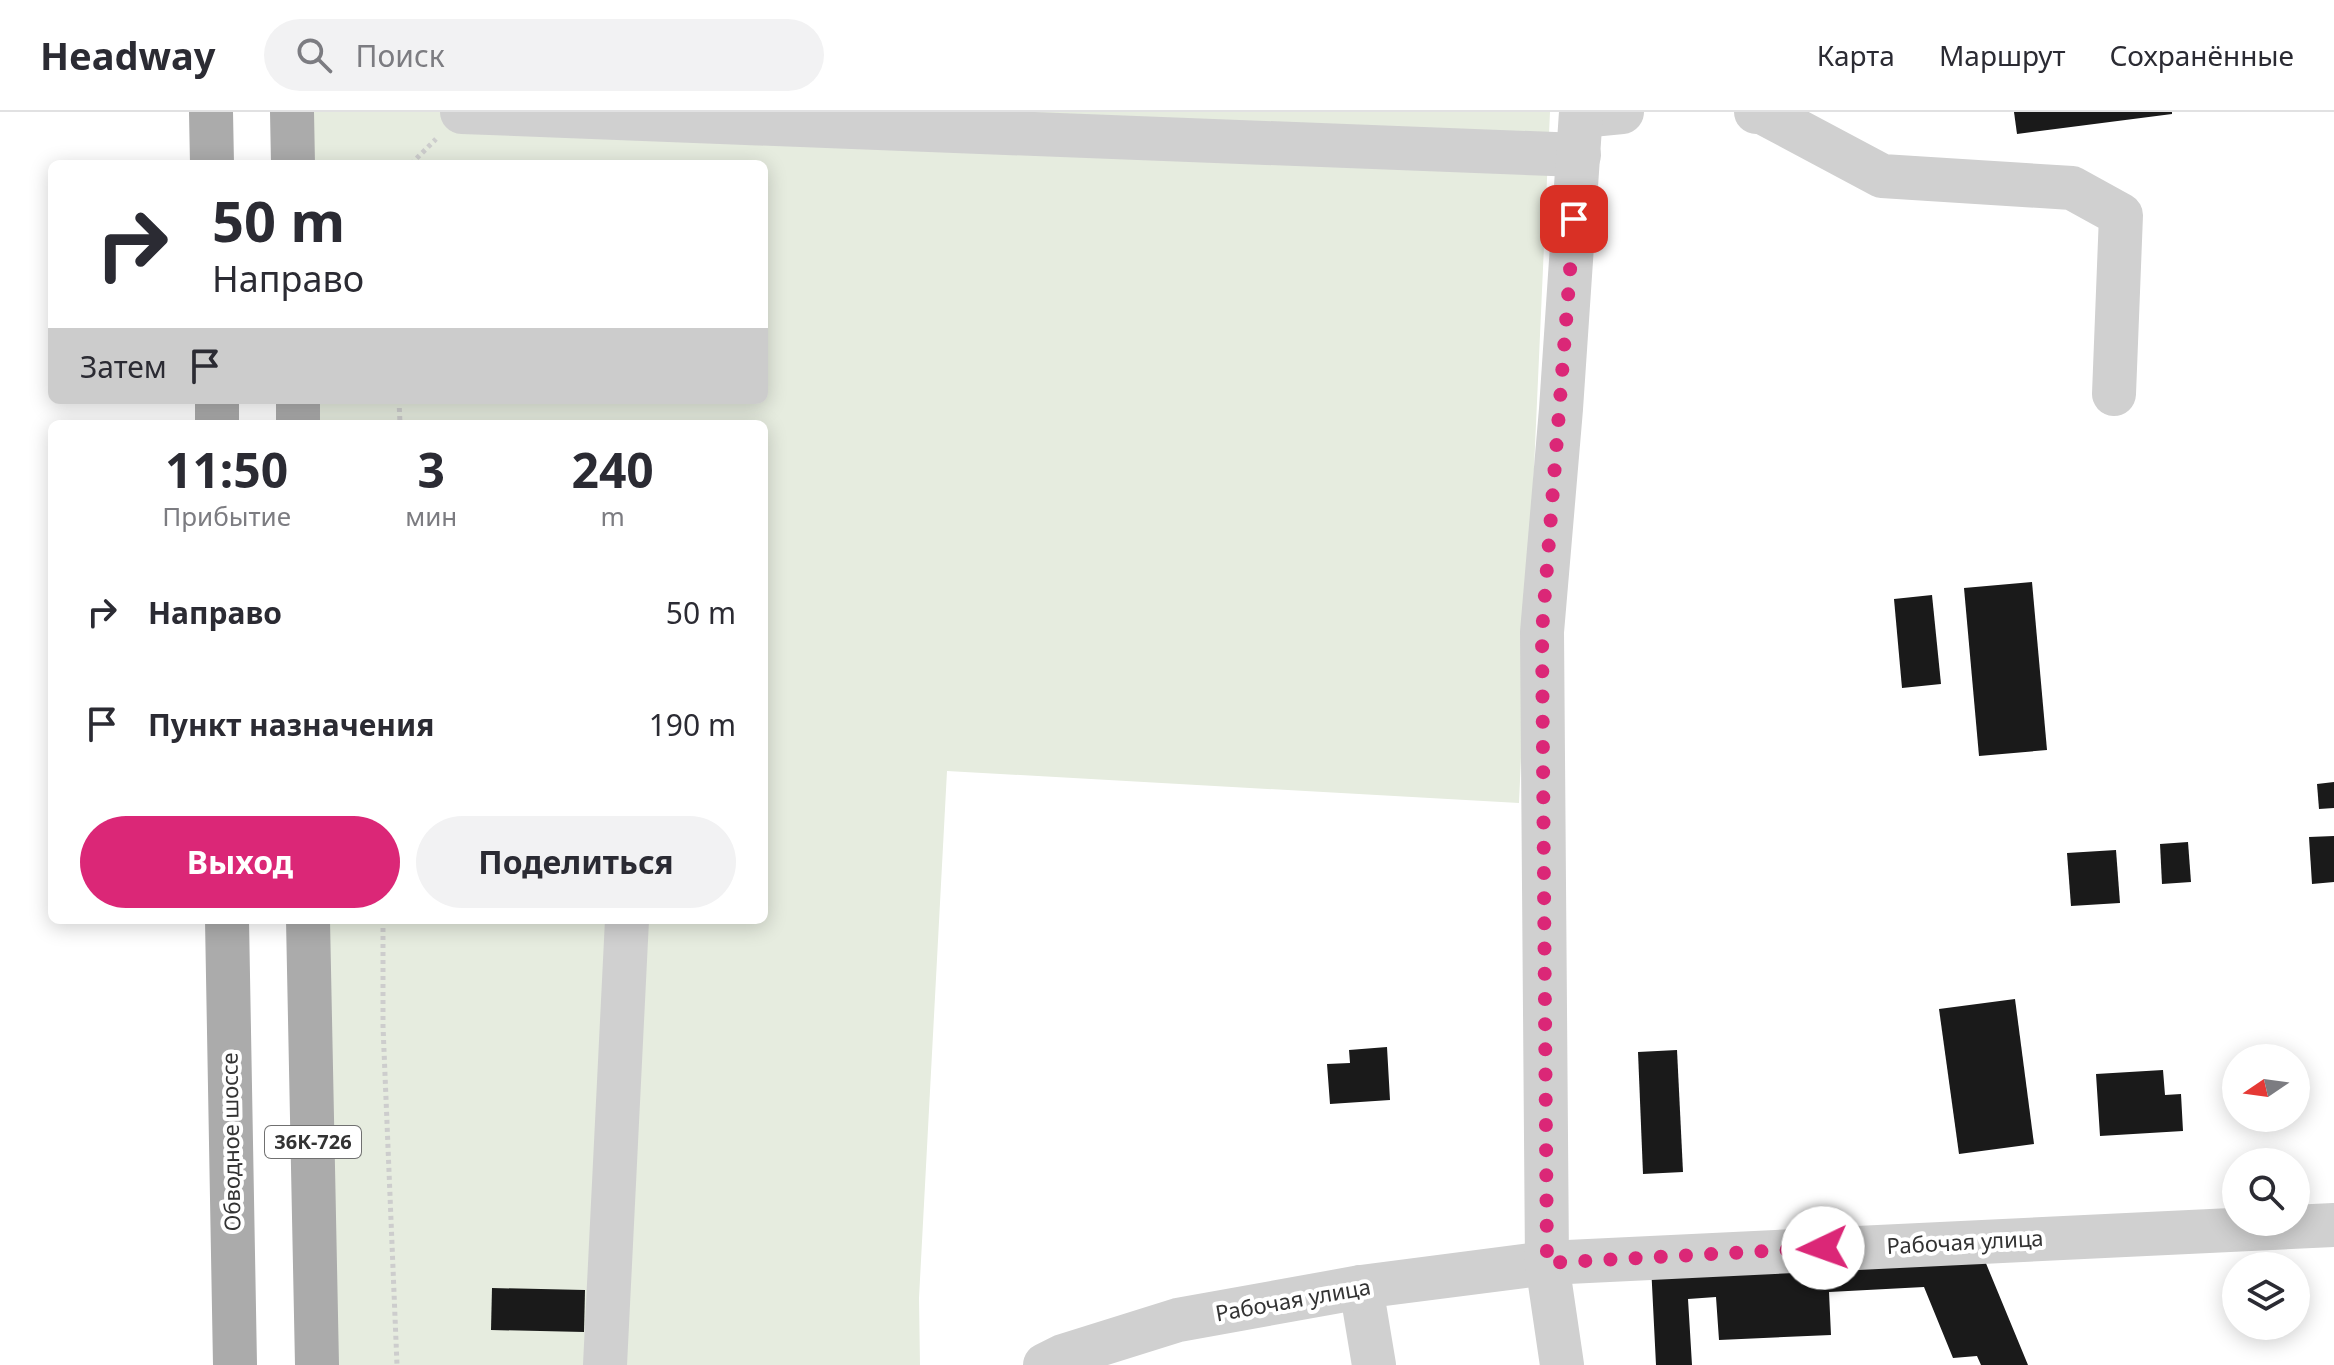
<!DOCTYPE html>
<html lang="ru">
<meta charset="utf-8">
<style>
body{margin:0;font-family:"Noto Sans",sans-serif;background:#f2f2f3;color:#2b2b33;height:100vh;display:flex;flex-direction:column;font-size:30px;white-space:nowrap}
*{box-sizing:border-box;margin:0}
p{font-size:26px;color:#7c7c81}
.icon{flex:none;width:44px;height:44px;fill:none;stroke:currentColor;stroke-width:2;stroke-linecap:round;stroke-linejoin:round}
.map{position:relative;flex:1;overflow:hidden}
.drawer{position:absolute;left:48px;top:308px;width:720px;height:504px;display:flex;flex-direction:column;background:#fff;border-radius:12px;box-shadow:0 4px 20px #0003}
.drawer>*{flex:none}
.guide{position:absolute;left:48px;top:48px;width:720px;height:244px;border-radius:12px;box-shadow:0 4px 20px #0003;background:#fff;color:#2b2b33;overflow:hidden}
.needle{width:52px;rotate:257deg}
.tools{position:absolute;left:2222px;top:932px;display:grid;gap:16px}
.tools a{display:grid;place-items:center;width:88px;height:88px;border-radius:50%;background:#fff;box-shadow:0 4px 20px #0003;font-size:40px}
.pin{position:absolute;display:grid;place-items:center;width:68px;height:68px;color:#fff;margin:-34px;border-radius:16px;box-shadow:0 4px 12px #0006}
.me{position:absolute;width:88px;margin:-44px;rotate:267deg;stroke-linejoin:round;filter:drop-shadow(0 0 6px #0008)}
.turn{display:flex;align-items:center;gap:28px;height:168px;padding:0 32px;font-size:36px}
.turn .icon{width:104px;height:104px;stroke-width:2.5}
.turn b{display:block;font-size:56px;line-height:68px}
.then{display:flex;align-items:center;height:76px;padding:0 32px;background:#0003;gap:16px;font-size:30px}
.eta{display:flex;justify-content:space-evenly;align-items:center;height:136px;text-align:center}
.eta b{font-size:48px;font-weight:700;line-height:56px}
.button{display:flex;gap:16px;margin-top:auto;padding:16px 32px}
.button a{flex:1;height:92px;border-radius:48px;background:#db2777;color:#fff;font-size:32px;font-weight:700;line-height:92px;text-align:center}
.button a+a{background:#f2f2f3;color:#2b2b33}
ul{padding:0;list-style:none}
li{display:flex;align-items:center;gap:24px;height:112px;padding:0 32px}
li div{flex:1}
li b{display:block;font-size:30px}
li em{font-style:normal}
header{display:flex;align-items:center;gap:48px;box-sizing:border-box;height:112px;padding:0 40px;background:#fff;border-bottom:2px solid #e1e1e2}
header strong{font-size:38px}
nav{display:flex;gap:44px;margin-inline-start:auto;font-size:28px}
.search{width:560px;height:72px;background:#f2f2f3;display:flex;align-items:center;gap:20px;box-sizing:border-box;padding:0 28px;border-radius:44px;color:#7c7c81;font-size:30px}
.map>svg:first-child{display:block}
.green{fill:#e6ecdf}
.building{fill:#1a1a1a}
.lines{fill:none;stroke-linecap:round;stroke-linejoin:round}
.path{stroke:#cdcdcd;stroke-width:5;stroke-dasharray:4 4;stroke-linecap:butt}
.minor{stroke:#d0d0d0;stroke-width:44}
.major{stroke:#ababab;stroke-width:44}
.route{stroke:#db2777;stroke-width:14;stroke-dasharray:0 25.2}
.labels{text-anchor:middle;stroke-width:8;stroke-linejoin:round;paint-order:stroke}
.shield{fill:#fff;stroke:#707070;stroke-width:2}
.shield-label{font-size:20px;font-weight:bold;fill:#333}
.street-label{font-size:22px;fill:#333;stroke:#fff}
</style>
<header>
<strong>Headway</strong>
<div class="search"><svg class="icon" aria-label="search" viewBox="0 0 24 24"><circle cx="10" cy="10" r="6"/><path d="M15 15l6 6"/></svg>Поиск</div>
<nav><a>Карта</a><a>Маршрут</a><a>Сохранённые</a></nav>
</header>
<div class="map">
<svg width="2334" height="1253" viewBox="0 0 2334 1253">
<rect width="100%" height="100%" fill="#fff"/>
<path class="green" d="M309 0H1550L1519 691 947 659 919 1186 920 1253H333L325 808H764V312H315L314 288H764V52H310Z"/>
<g class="building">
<path d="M2014 0H2172V2L2017 22Z"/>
<path d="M2032 470 2047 638 1979 644 1964 476Z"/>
<path d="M1932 483 1941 572 1902 576 1894 487Z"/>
<path d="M2334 670V696L2319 697 2317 672Z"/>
<path d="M2334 724V770L2312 772 2309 725Z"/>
<path d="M2188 730 2191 770 2162 772 2160 732Z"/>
<path d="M2116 738 2120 791 2071 794 2067 741Z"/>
<path d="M2015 887 2034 1032 1959 1042 1939 897Z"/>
<path d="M1387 935 1390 988 1330 992 1327 952 1350 951 1349 938Z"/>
<path d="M1677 938 1683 1060 1643 1062 1638 940Z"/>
<path d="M2163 958 2165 983 2181 982 2183 1019 2100 1024 2096 962Z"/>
<path d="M1978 1132 2028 1253H1981L1977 1244 1953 1246 1924 1175 1829 1180 1831 1223 1719 1228 1716 1185 1688 1187 1692 1253H1656L1651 1153Z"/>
<path d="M492 1176 585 1178 584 1220 491 1218Z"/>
</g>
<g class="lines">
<g class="path">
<path d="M411 52 436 27"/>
<path d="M399 288 400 312"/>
<path d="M383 808V914L397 1253"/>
</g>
<g class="minor">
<path d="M462 0 1579 43"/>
<path d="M1756 0H1762L1882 64 2072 76 2121 103 2114 282"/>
<path d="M1581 4 1622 0"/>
<path d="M1361 1175 1374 1253"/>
<path d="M605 1253 627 808"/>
<path d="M1045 1253 1063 1244 1178 1208 1361 1175 1547 1151 2334 1113"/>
<path d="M1562 1253 1547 1151 1542 520 1561 297 1581 0"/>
</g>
<g class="major">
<path d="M211 0 212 52"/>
<path d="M292 0 293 52"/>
<path d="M217 288V312"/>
<path d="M298 288V312"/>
<path d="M227 808 235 1253"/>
<path d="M308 808 317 1253"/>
</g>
</g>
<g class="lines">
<path class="route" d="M1574 107 1542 520 1547 1151 1823 1136"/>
</g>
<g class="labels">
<rect class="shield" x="265" y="1014" width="96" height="32" rx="6"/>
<g class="shield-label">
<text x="313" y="1037">36К-726</text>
</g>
<g class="street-label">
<text transform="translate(231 1030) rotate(-91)" y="8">Обводное шоссе</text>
<text transform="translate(1965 1130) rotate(-3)" y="8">Рабочая улица</text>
<text transform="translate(1293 1188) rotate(-10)" y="8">Рабочая улица</text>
</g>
</g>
</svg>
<div class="tools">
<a><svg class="needle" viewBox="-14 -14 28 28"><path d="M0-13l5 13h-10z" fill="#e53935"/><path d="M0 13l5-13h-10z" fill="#7c7c81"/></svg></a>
<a><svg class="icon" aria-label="search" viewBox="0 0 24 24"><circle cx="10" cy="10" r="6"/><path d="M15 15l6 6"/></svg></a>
<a><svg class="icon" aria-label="layers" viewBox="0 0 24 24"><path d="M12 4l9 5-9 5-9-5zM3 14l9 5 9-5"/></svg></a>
</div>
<div class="pin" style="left:1574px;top:107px;background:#d93025"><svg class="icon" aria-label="arrive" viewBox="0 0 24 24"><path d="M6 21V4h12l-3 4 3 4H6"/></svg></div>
<svg class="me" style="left:1823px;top:1136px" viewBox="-20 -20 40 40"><circle r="19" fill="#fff"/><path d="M0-13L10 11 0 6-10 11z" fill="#db2777"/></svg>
<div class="guide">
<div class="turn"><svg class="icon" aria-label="right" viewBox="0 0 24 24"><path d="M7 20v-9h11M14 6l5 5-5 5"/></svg><div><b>50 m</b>Направо</div></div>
<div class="then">Затем<svg class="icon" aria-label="arrive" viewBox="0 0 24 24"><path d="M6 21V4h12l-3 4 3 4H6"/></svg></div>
</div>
<section class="drawer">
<div class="eta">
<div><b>11:50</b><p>Прибытие</p></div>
<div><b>3</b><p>мин</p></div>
<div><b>240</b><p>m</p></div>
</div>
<ul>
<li><svg class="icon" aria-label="right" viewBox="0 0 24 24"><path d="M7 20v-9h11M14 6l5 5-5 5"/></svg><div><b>Направо</b></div><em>50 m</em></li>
<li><svg class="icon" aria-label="arrive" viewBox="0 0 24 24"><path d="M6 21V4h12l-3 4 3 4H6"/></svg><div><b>Пункт назначения</b></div><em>190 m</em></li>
</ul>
<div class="button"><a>Выход</a><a>Поделиться</a></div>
</section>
</div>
